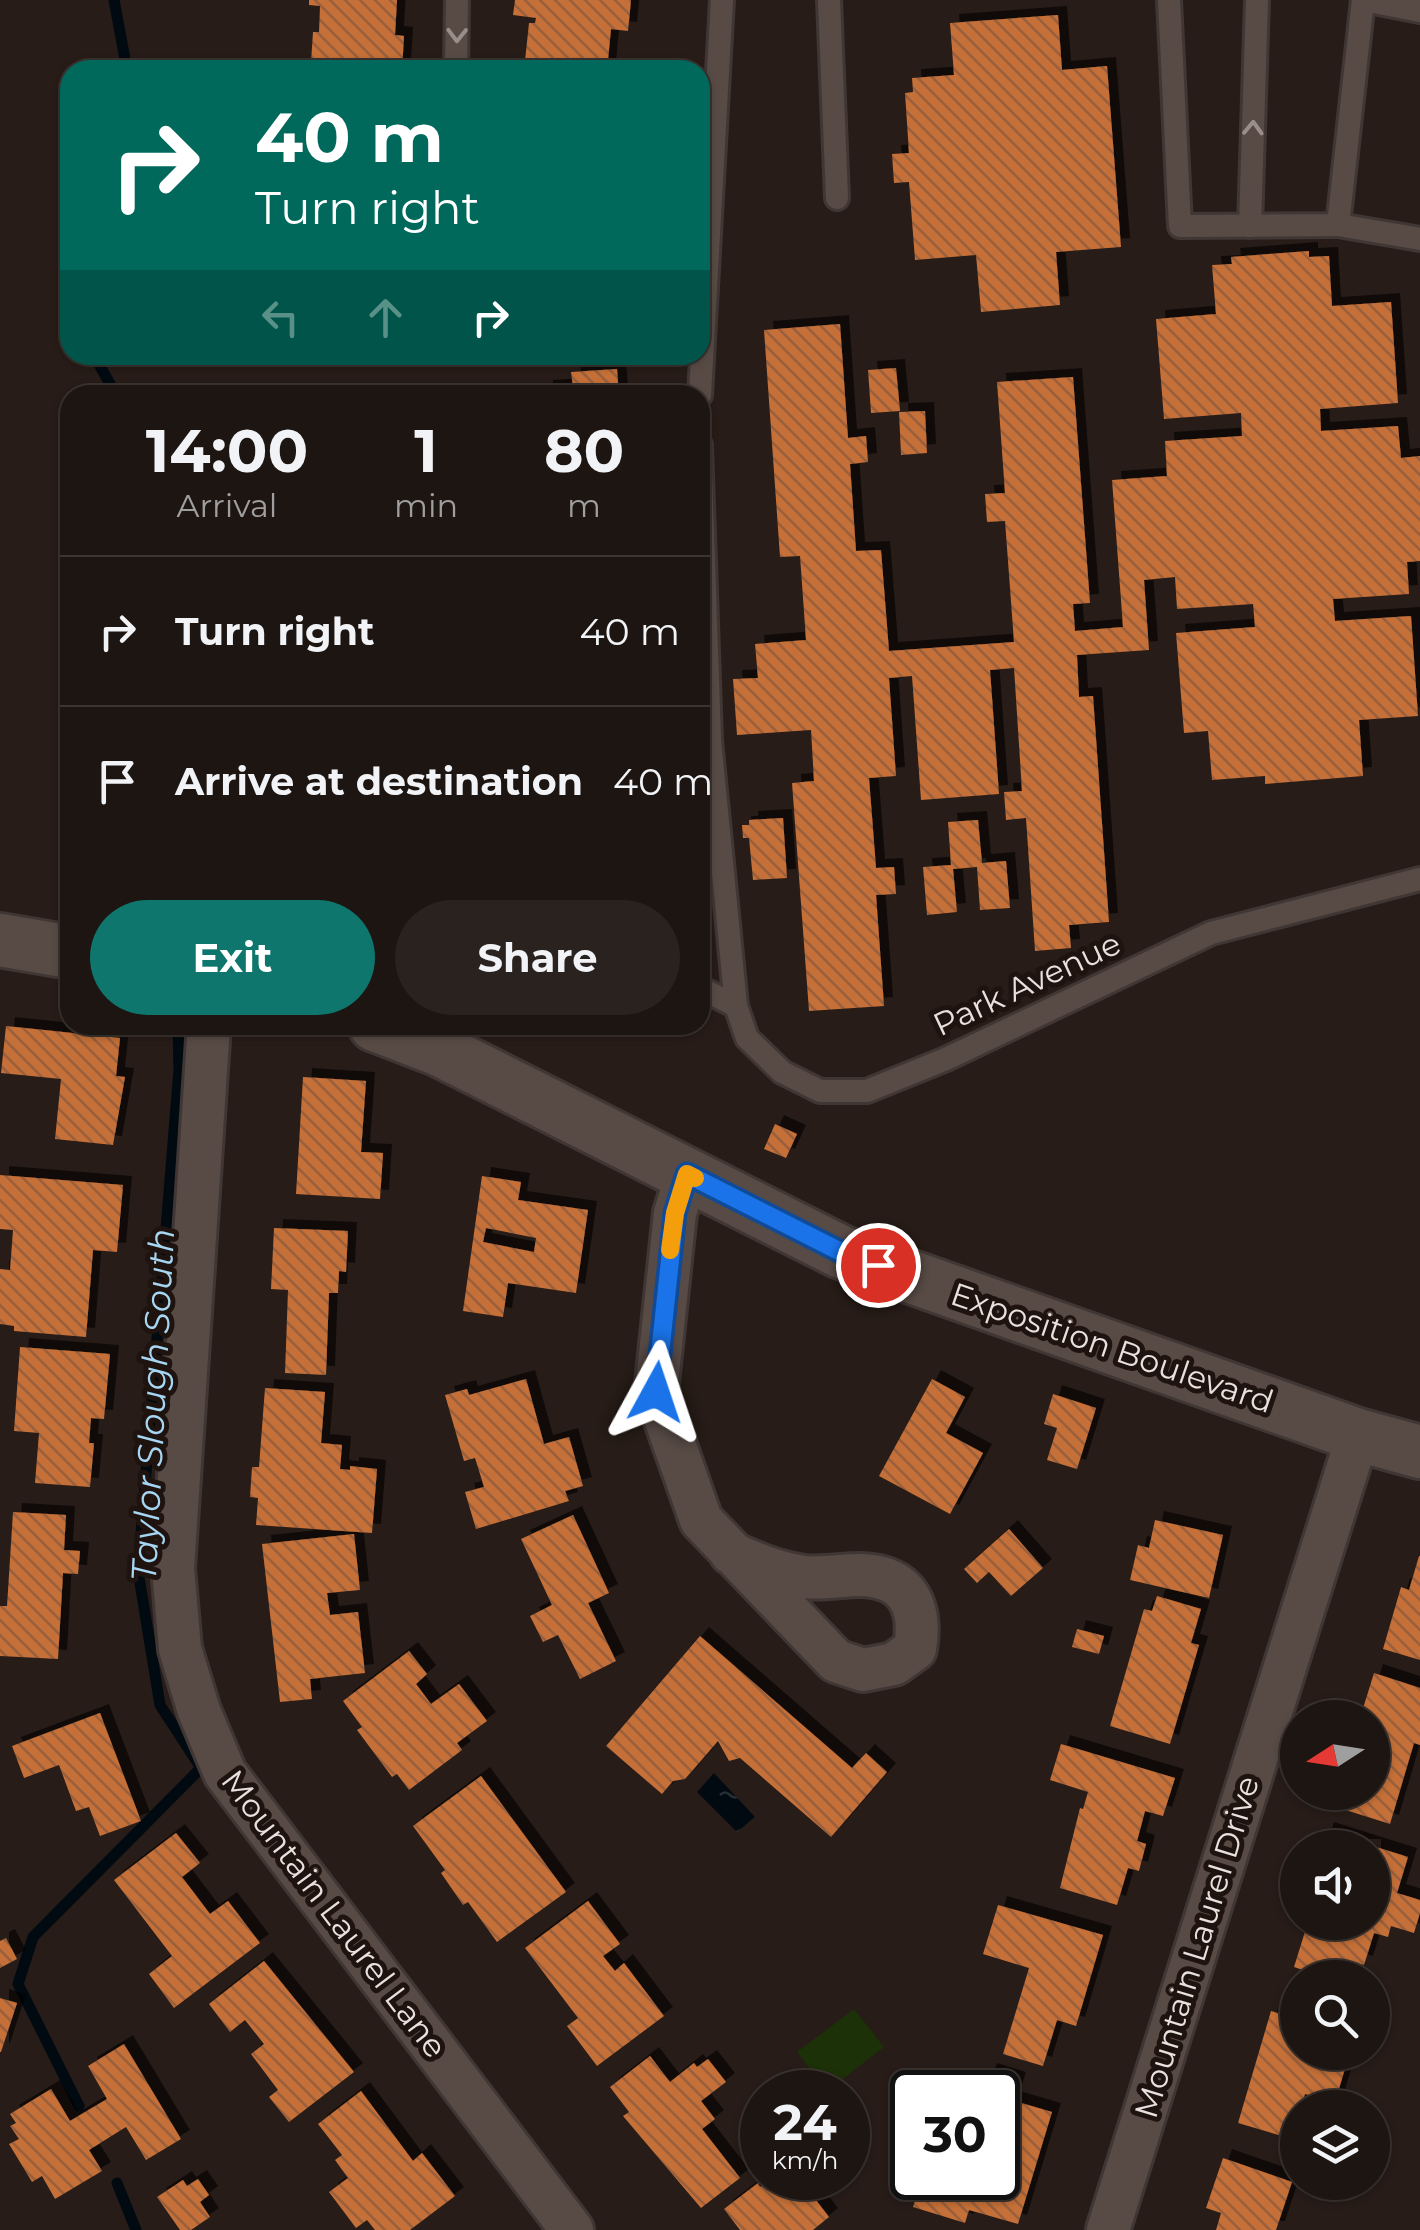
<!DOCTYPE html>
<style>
body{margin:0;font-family:Montserrat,sans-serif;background:#2a221f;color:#f1f3f6;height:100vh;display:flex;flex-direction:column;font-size:38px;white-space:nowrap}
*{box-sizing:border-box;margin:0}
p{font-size:32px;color:#a09f9f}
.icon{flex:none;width:55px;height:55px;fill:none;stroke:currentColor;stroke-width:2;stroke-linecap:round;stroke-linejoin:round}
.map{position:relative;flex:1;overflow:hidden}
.panel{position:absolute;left:60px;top:385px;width:650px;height:650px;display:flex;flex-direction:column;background:#1d1511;border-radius:30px;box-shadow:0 2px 8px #0004,0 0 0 2px #3b3431}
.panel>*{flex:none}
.hud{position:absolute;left:60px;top:60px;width:650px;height:305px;border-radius:30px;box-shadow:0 2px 8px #0004,0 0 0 2px #3b3431;background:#00695c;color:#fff;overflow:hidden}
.needle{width:65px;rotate:258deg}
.fabs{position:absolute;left:1280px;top:1700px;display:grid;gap:20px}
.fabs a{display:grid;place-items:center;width:110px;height:110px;border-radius:50%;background:#1d1511;box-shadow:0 2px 8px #0004,0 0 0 2px #3b3431;font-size:50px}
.speed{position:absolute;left:740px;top:2070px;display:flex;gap:20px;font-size:50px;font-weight:700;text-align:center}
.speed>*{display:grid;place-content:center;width:130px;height:130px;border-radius:50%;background:#1d1511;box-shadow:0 2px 8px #0004,0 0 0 2px #3b3431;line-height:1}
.speed small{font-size:25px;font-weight:400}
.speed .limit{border:5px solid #111;border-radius:15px;background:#fff;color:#111}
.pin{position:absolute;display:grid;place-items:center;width:85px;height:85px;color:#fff;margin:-42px;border:5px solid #fff;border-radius:50%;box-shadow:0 2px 10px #0007}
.me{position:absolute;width:110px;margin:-55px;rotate:5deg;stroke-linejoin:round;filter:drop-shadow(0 0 8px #0008)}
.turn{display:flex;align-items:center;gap:35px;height:210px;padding:0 30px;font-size:45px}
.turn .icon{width:130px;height:130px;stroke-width:2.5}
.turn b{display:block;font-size:70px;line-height:85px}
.lanes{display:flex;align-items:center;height:95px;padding:0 30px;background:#0003;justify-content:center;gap:50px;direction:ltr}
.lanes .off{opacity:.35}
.eta{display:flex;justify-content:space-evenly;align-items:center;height:170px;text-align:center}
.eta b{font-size:60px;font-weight:700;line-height:70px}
.cta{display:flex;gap:20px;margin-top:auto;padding:20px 30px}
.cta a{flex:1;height:115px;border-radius:60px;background:#0f766e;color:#fff;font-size:40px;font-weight:700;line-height:115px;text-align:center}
.cta a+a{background:#2a221f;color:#f1f3f6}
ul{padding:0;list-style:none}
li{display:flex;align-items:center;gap:30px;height:150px;padding:0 30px;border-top:2px solid #3b3431}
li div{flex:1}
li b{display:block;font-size:38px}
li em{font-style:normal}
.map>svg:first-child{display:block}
.green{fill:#1c3107}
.water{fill:url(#water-ripples)}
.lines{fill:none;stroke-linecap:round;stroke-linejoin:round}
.stream{stroke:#010a11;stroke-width:11}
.building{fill:url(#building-back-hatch);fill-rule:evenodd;filter:url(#shadow)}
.service-casing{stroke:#403734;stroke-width:28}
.minor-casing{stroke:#403734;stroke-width:48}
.tertiary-casing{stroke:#403734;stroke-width:58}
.service{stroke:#584b46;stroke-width:22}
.minor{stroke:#584b46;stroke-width:42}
.tertiary{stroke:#584b46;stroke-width:52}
.oneway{stroke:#998e8a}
.route-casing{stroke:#114b97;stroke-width:25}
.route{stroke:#1a73e8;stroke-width:18}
.slow{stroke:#f59e0b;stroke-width:18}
.labels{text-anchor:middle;stroke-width:10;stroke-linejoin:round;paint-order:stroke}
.street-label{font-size:32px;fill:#e8e1dd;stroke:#1e130e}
.water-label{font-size:35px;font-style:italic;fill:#a7d6f3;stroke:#1e130e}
</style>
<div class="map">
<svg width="1420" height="2230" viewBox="0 0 1420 2230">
<defs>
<pattern id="water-ripples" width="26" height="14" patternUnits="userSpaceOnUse" patternTransform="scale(2.5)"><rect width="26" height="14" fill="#010a11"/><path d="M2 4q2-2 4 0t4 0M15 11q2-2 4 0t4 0" fill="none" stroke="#262d33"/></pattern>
<pattern id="building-back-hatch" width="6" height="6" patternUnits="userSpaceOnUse" patternTransform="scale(2.5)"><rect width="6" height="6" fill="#c56f38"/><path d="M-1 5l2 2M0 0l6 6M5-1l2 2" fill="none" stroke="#99603c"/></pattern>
<filter id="shadow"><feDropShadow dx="9" dy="-9" stdDeviation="0" flood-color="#0009"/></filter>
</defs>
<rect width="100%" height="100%" fill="#271c17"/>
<path class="green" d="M854 2009 884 2047 827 2091 797 2052Z"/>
<path class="water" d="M714 1773 755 1817 737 1832 697 1792Z"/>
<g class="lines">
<g class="stream">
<path d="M114 0 127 70"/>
<path d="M94 355 116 395"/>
<path d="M79 2106 18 1984 33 1937 201 1768 160 1705 138 1571 179 1070 178 1025"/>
<path d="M117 2183 136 2230"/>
</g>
</g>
<g class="building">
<path d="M309 0H397L395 35 404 36 402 70H324V63L311 62 313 32H319L320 6 309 5Z"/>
<path d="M515 0H631L628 31 611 29 607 70H524L529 23H535L536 18 513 15Z"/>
<path d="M1058 15 1062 70 1107 66 1121 247 1056 252 1060 305 981 312 976 255 915 260 909 182 894 183 892 154 909 153 905 93 913 92 912 78 954 75 950 23Z"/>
<path d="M1309 251V257L1329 256 1332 306 1391 302 1398 403 1320 409 1321 431 1398 426 1401 458 1420 456V561L1407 562 1409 594 1333 599 1335 621 1411 616 1418 716 1359 720 1363 776 1265 784V776L1212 780 1208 731 1184 733 1176 633 1255 627 1253 604 1177 609 1175 577 1144 580 1149 650 1077 655 1079 697 1093 696 1109 922 1069 925 1071 948 1035 951 1026 818 1006 820 1004 792 1022 791 1014 668 990 670 999 794 921 800 912 676 889 678 896 776 869 778 876 868 894 867 896 894 876 895 884 1006 809 1011 792 783 814 781 811 730 737 735 733 679 758 678 755 644 806 640 800 556 780 557 764 330 840 324 848 438 866 436 868 462 850 464 856 551 881 550 889 651 1014 642 1005 521 987 522 985 494 1005 493 997 382 1073 377 1090 603 1073 604 1075 631 1123 627 1112 480 1167 476 1165 441 1242 436 1241 413 1164 419 1156 319 1216 314 1212 265 1232 264 1231 257Z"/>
<path d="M896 368 900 411 871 413 868 370Z"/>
<path d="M617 369 619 395H544V389L573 387 571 372Z"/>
<path d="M925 411 927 453 901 455 899 412Z"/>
<path d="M783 818 787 878 753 880 749 838H743L742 825H749V820Z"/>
<path d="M978 820 982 863 1006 861 1010 908 980 910 977 867 953 869 957 912 927 915 923 867 951 865 948 822Z"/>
<path d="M6 1026 120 1038 116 1076 125 1077 113 1145 55 1139 61 1079 1 1073Z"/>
<path d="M303 1077 366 1081 361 1152 383 1153 380 1199 296 1194Z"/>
<path d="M775 1124 797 1134 786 1158 764 1149Z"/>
<path d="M0 1175 123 1185 117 1252 93 1250 86 1337 14 1331V1326L0 1324V1269L10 1270 13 1230 0 1229Z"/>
<path d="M482 1176 521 1182 518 1200 588 1210 576 1293 508 1283 503 1317 463 1311ZM486 1228 536 1238 534 1252 483 1242Z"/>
<path d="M274 1228 348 1231 346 1272 339 1271 338 1293H329L326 1375 285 1373 288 1290 271 1289Z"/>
<path d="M20 1347 110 1354 104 1419 91 1418 89 1443H94L90 1487 35 1483 39 1433 14 1431Z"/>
<path d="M526 1379 544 1444 569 1437 583 1486 565 1491 569 1501 476 1529 465 1492 484 1487 475 1458 464 1461 445 1395 467 1389 469 1395Z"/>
<path d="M932 1379 965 1397 946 1433 983 1453 950 1514 879 1476Z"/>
<path d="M265 1388 325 1392 321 1443 342 1445 340 1469 350 1470V1466L377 1469 372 1533 256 1525 258 1498 250 1497 252 1467H259Z"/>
<path d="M1053 1394 1096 1408 1077 1469 1047 1460 1057 1428 1044 1424Z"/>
<path d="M13 1512 66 1515 64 1550 80 1551 78 1574 63 1573 58 1659 0 1656V1606H7Z"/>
<path d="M573 1515 609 1593 588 1603 616 1661 580 1679 558 1635 543 1642 530 1616 552 1605 521 1539Z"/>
<path d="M1155 1520 1223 1535 1209 1598 1130 1580 1138 1545 1149 1548Z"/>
<path d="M1009 1529 1043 1568 1011 1596 989 1572 977 1583 964 1569Z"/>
<path d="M354 1534 360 1590 327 1593 330 1615 358 1612 365 1673 310 1679 312 1699 280 1702 262 1544Z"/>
<path d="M1419 1556H1420V1660L1383 1649 1401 1587 1409 1590Z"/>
<path d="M1157 1596 1201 1609 1191 1643 1199 1645 1170 1744 1110 1726 1144 1609 1152 1611Z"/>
<path d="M1077 1629 1104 1636 1099 1654 1072 1647Z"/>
<path d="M700 1636 852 1768 866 1753 887 1772 831 1837 740 1758 729 1761 718 1741 685 1779 673 1781 662 1794 606 1746Z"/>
<path d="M409 1651 427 1674 416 1684 431 1704 459 1684 487 1721 457 1743 462 1750 409 1790 397 1774 392 1777 357 1730 362 1727 343 1701Z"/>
<path d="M1374 1673 1420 1688V1745L1414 1743 1390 1824 1336 1807 1340 1792H1372V1718H1360Z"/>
<path d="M100 1713 141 1821 100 1836 89 1807 76 1811 59 1765 24 1778 12 1746Z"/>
<path d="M1061 1744 1175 1778 1163 1816 1145 1811 1137 1841 1146 1844 1139 1871 1128 1868 1117 1905 1060 1888 1080 1808 1083 1809 1088 1792 1050 1780Z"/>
<path d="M481 1776 566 1892 497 1942 468 1902 463 1905 441 1873 445 1870 413 1826Z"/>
<path d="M1325 1831 1408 1857 1397 1893 1420 1900V1913L1414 1933 1391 1926 1388 1937 1374 1933 1364 1965 1353 1962 1348 1978H1327L1294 1967 1308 1922H1372V1848H1320Z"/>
<path d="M176 1833 200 1863 182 1877 210 1914 228 1901 260 1943 174 2008 149 1974 172 1956 114 1880Z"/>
<path d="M588 1901 620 1944 603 1956 615 1971 624 1963 664 2016 597 2066 567 2026 578 2018 525 1948Z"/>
<path d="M998 1905 1103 1935 1076 2026 1057 2020 1043 2066 1003 2054 1029 1968 983 1954Z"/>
<path d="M6 1938 17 1959 0 1968V1941Z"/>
<path d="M264 1961 354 2072 289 2122 269 2097 278 2090 251 2054 264 2044 245 2020 230 2032 209 2004Z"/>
<path d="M0 1998 17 2003 1 2052H0Z"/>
<path d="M1271 2011 1298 2019V2052H1350L1335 2102 1305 2094 1301 2108H1298L1292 2139 1238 2123Z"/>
<path d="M124 2044 181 2139 146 2160 126 2127 89 2150 102 2171 55 2199 42 2176 32 2182 9 2144 19 2139 10 2126 16 2123 10 2114 51 2089 70 2121 107 2099 88 2066Z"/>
<path d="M650 2056 670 2082 694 2063 697 2067 708 2059 726 2082 701 2101 715 2119 702 2129 740 2178 701 2208 623 2116 629 2112 610 2087Z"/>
<path d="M988 2072 1017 2081 1011 2100 1052 2112 1018 2224 969 2210 965 2223 913 2207 922 2178H998V2092H981Z"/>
<path d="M361 2091 413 2161 422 2153 455 2196 410 2230H375L367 2220 356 2228 329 2192 348 2178 335 2160 342 2155 318 2124Z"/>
<path d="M1223 2158 1292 2182 1276 2230H1216L1221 2213 1206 2208Z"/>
<path d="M772 2178H799L829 2217 813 2230H740L724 2209 758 2183 760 2187Z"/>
<path d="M198 2179 209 2195 200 2202 210 2217 191 2230H180L157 2197 183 2180 187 2186Z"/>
</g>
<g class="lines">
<defs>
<g id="service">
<path d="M829 0 837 198"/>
<path d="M1169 0 1180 226 1338 225 1363 0"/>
<path d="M1364 0 1420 11"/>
<path d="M456 70 457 0"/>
<path d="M1338 225 1420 239"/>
<path d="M1250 226 1257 0"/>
<path d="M700 395 722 0"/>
<path d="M700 445 710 740 736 1006"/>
<path d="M700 988 736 1006 747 1038 782 1072 820 1091H867L946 1059 1211 933 1420 879"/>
</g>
<g id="minor">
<path d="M209 1025 173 1568 180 1649 199 1711 225 1773 572 2230"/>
<path d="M687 1175 675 1213 656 1392 701 1520 836 1661 863 1670 894 1664 915 1649C922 1606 908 1576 860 1575 842 1575 823 1579 805 1577 778 1574 756 1564 731 1553"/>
<path d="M1108 2230 1358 1435"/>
</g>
<g id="tertiary">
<path d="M0 940 70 952"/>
<path d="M375 1025 440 1050 841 1252 1358 1435 1420 1452"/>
</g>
</defs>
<use href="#service" class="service-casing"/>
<use href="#minor" class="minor-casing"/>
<use href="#tertiary" class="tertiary-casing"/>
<use href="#service" class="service"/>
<use href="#minor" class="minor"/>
<use href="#tertiary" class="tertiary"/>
</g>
<defs><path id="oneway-chevron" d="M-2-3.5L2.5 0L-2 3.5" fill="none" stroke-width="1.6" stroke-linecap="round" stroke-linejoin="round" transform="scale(2.5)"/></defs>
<g class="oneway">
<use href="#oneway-chevron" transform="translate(457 35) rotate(91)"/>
<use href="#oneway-chevron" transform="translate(1253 128) rotate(-88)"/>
</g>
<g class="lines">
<defs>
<path id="route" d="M656 1392 675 1213 687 1174 841 1252 878 1265"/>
</defs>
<use href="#route" class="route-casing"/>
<use href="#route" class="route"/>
<path class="slow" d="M670 1250 675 1213 687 1174 695 1178"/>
</g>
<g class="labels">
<g class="street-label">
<text transform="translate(1027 984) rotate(-25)" y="11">Park Avenue</text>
<text transform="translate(1112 1348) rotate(19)" y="11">Exposition Boulevard</text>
<text transform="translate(334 1914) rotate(53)" y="11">Mountain Laurel Lane</text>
<text transform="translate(1197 1947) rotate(-73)" y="11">Mountain Laurel Drive</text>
</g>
<g class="water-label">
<text transform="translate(153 1405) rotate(-87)" y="12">Taylor Slough South</text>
</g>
</g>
</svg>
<div class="fabs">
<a><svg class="needle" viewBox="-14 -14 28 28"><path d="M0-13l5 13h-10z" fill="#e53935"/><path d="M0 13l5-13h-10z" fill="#a09f9f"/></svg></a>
<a><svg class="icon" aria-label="sound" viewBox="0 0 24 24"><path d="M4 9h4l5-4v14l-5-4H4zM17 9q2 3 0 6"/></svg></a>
<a><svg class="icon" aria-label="search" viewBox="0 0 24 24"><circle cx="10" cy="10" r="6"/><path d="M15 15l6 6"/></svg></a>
<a><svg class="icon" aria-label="layers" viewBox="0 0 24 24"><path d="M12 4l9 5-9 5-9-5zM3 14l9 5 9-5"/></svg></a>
</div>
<div class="speed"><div>24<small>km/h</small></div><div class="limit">30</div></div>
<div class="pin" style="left:878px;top:1265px;background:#d93025"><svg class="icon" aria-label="arrive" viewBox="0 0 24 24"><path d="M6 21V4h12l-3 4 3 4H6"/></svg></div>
<svg class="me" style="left:656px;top:1392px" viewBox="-20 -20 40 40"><path d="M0-17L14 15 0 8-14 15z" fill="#1a73e8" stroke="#fff" stroke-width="4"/></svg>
<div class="hud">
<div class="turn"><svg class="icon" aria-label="right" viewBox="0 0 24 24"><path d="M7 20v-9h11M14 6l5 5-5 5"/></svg><div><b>40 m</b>Turn right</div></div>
<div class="lanes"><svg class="icon off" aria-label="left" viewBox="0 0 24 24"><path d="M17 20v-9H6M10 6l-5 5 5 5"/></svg><svg class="icon off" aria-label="ahead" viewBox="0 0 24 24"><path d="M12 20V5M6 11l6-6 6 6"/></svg><svg class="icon" aria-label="right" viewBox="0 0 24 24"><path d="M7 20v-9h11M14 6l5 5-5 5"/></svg></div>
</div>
<section class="panel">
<div class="eta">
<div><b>14:00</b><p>Arrival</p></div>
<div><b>1</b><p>min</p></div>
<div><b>80</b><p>m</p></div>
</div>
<ul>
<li><svg class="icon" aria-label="right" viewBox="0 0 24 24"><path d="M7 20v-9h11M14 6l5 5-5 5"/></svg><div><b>Turn right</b></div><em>40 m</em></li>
<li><svg class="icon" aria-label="arrive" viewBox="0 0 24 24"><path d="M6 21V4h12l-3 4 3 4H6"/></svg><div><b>Arrive at destination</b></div><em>40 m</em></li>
</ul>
<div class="cta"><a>Exit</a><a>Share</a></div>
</section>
</div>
